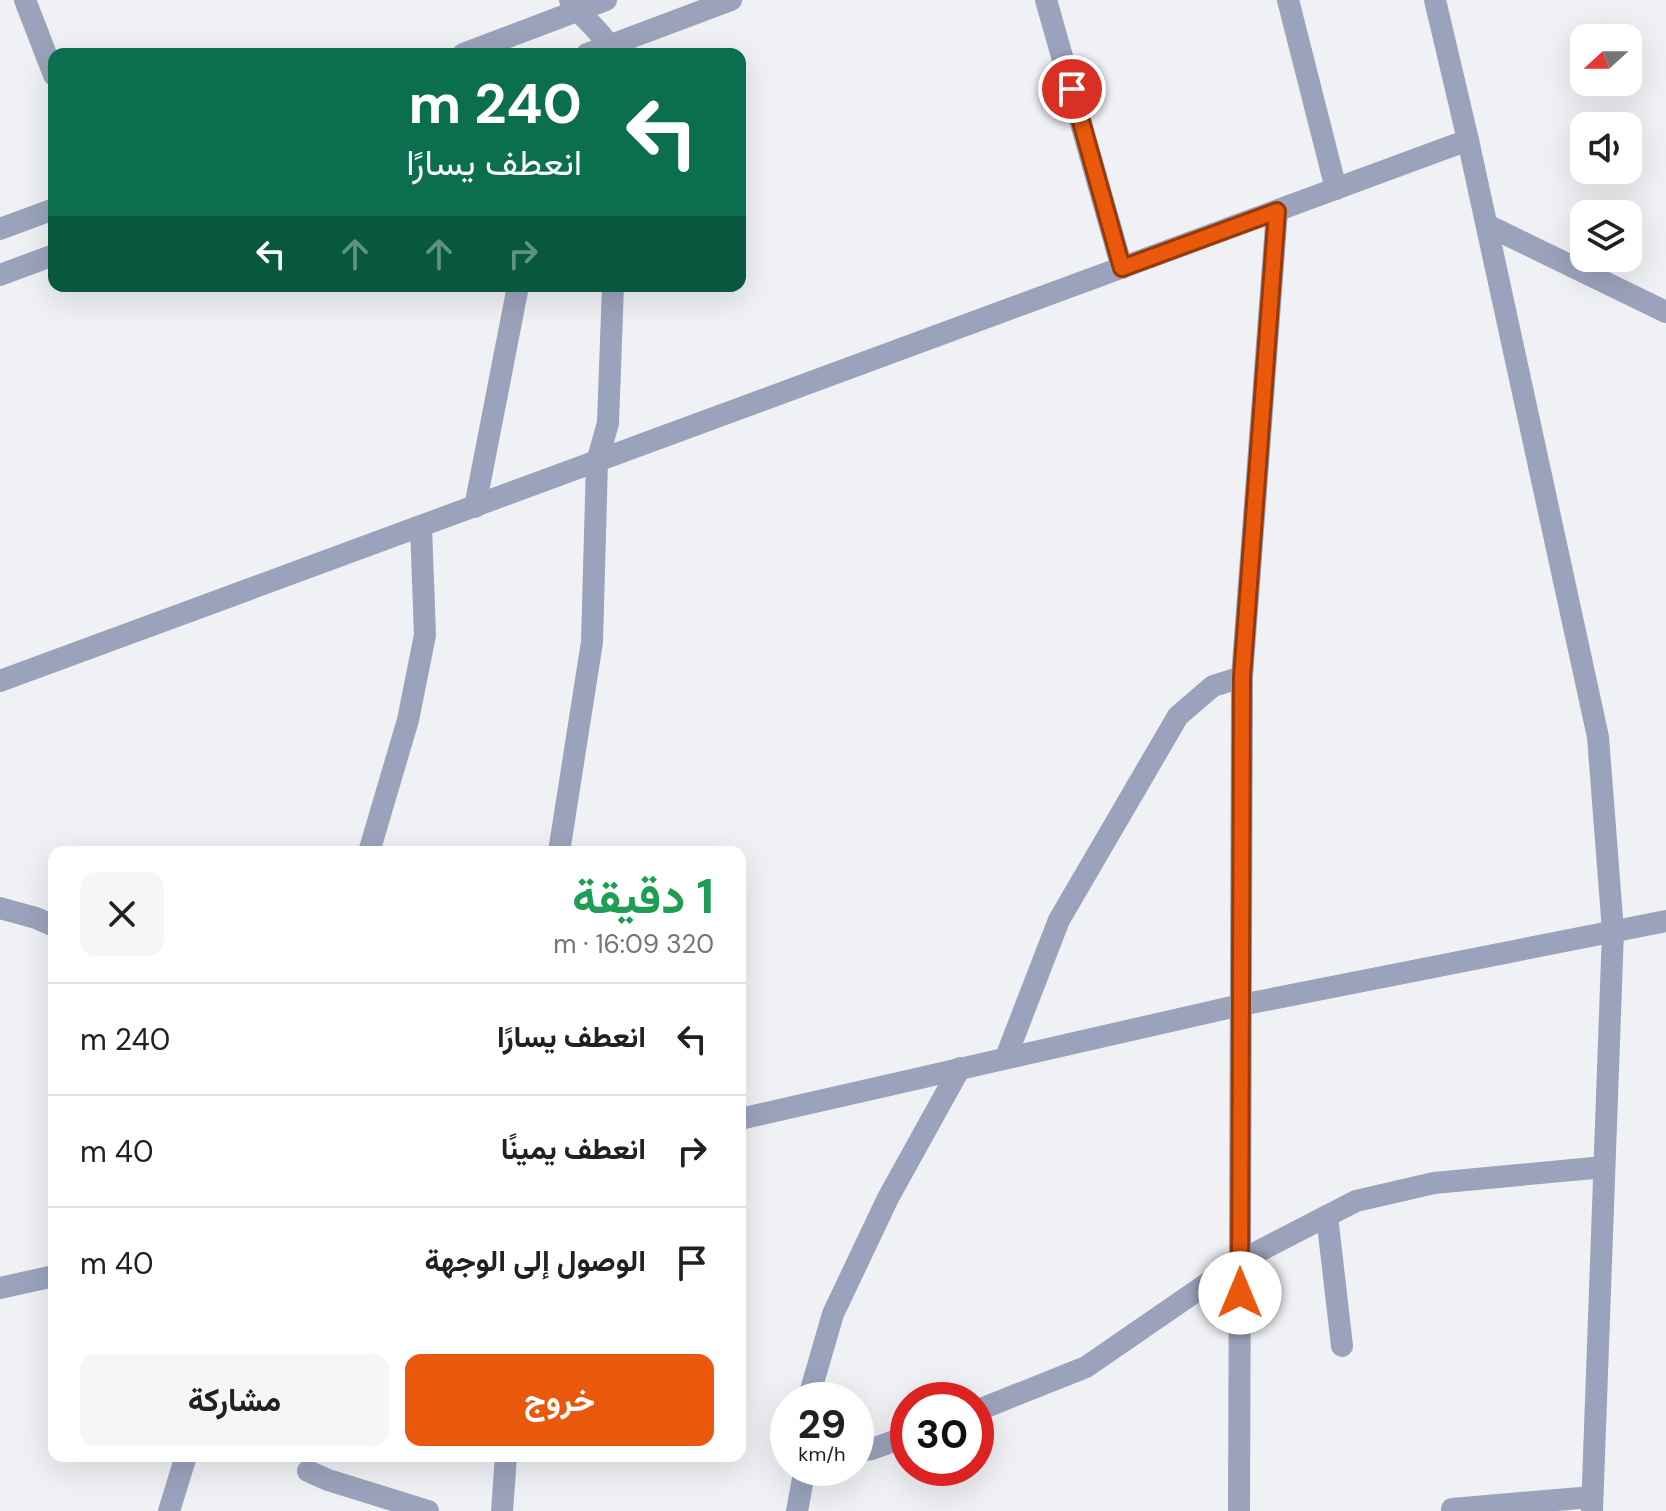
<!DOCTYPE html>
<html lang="ar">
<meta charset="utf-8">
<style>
body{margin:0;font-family:"DM Sans",Vazirmatn,sans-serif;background:#f6f6f6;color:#202124;direction:rtl;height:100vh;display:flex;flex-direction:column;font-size:30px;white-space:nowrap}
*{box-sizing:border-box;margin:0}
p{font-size:26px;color:#757577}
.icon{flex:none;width:44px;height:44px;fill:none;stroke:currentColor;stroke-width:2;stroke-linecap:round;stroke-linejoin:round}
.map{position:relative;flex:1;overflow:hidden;direction:ltr}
.details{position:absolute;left:48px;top:846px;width:698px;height:616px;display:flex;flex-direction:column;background:#fff;border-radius:16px;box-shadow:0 8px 32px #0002;direction:rtl}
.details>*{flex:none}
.guide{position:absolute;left:48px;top:48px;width:698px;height:244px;border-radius:16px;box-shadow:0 8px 32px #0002;direction:rtl;background:#0b6e4f;color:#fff;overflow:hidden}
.needle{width:52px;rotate:249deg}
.fabs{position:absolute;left:1570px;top:24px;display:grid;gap:16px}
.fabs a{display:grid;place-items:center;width:72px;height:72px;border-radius:16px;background:#fff;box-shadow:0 8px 32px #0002;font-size:40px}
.speed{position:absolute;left:770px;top:1382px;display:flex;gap:16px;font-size:40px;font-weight:700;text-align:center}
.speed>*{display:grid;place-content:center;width:104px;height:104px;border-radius:50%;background:#fff;box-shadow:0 8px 32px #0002;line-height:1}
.speed small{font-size:20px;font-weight:400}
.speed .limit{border:12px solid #d22;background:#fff;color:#111}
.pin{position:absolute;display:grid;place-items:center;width:68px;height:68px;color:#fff;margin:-34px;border:4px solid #fff;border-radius:50%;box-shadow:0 2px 8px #0007}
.me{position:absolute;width:88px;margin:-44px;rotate:0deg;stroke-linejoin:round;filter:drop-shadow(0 0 6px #0008)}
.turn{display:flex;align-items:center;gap:28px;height:168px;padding:0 32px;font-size:36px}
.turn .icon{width:104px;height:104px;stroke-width:2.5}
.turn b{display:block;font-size:56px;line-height:68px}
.lanes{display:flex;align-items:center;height:76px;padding:0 32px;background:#0003;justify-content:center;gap:40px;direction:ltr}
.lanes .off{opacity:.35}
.round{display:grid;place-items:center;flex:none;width:84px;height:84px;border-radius:16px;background:#f6f6f6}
.head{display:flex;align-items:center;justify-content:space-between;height:136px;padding:0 32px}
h1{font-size:48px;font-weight:700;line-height:60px;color:#1e9e55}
.button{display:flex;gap:16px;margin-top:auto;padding:16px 32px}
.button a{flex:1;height:92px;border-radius:16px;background:#ea580c;color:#fff;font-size:32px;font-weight:700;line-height:92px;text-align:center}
.button a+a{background:#f6f6f6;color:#202124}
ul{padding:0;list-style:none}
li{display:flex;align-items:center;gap:24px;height:112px;padding:0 32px;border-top:2px solid #e0e0e0}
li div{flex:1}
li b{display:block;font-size:30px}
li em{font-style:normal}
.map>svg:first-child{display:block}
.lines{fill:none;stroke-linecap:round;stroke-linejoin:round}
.minor{stroke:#9ba3bc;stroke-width:22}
.tertiary{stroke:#9ba3bc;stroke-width:22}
.route-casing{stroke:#983908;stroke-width:20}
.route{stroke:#ea580c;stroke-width:14}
</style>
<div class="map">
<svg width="1666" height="1511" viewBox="0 0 1666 1511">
<rect width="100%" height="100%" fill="#eff1f5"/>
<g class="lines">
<g class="minor">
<path d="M25 0 54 75"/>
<path d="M570 0C581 18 607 34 611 54"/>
<path d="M1046 0 1122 268"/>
<path d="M1288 0 1336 189"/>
<path d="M1487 225 1666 312"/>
<path d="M475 507 518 286"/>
<path d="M0 681 1468 140"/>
<path d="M369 852 408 720 425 635 421 527"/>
<path d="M559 852 592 642 597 462 608 423 613 286"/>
<path d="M0 908 36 918 54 926"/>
<path d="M1006 1057 1059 920 1178 716 1213 686 1242 677"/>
<path d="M740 1119 1241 1005 1666 921"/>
<path d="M1327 1216 1342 1346"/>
<path d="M0 1288 54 1276"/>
<path d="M808 1400 833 1314 888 1198 960 1068"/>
<path d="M976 1411 1086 1367 1240 1261 1356 1201 1434 1183 1604 1167"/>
<path d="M856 1451 872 1449 908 1436"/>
<path d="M308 1471 328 1480 428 1511"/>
<path d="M1452 1509 1592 1497"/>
<path d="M169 1511 186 1456"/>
<path d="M502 1511 506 1456"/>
<path d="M797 1511 805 1468"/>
<path d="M1239 1511 1242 677 1277 211"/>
</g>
<g class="tertiary">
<path d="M1435 0 1468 140 1598 737 1613 931 1592 1511"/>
<path d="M463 54 606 0"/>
<path d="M587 54 731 0"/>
<path d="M0 229 54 209"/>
<path d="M0 275 54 255"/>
</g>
</g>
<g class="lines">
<defs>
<path id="route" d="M1072 89 1122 268 1277 211 1242 677 1240 1293"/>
</defs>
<use href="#route" class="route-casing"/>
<use href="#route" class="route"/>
</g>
</svg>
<div class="fabs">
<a><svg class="needle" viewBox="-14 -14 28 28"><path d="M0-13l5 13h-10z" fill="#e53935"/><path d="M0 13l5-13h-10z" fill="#757577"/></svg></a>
<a><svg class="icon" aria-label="sound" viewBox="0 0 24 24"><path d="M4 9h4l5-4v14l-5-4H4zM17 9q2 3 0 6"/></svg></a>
<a><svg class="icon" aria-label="layers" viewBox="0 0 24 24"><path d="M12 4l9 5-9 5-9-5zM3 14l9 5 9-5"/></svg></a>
</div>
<div class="speed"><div>29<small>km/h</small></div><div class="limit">30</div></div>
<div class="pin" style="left:1072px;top:89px;background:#d93025"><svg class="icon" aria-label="arrive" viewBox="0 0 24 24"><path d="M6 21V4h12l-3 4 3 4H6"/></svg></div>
<svg class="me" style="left:1240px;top:1293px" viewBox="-20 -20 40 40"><circle r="19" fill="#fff"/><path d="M0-13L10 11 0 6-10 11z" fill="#ea580c"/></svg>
<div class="guide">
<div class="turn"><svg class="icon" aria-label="left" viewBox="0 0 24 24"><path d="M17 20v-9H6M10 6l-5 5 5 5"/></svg><div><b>240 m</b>انعطف يسارًا</div></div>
<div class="lanes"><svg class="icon" aria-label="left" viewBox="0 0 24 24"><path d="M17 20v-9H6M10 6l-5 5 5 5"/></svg><svg class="icon off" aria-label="ahead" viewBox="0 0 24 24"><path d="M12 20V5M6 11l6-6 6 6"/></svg><svg class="icon off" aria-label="ahead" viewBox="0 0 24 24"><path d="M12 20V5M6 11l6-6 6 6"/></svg><svg class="icon off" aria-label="right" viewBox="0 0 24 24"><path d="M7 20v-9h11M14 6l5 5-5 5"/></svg></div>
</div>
<section class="details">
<div class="head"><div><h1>1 دقيقة</h1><p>320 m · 16:09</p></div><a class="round"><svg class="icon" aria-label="close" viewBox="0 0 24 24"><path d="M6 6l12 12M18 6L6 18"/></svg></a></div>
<ul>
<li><svg class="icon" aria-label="left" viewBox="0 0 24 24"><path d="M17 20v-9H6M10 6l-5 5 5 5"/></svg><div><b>انعطف يسارًا</b></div><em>240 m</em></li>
<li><svg class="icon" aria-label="right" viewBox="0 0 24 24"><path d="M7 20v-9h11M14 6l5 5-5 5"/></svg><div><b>انعطف يمينًا</b></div><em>40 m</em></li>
<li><svg class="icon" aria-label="arrive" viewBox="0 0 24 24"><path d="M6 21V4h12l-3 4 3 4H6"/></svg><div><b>الوصول إلى الوجهة</b></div><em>40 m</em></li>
</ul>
<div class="button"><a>خروج</a><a>مشاركة</a></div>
</section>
</div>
